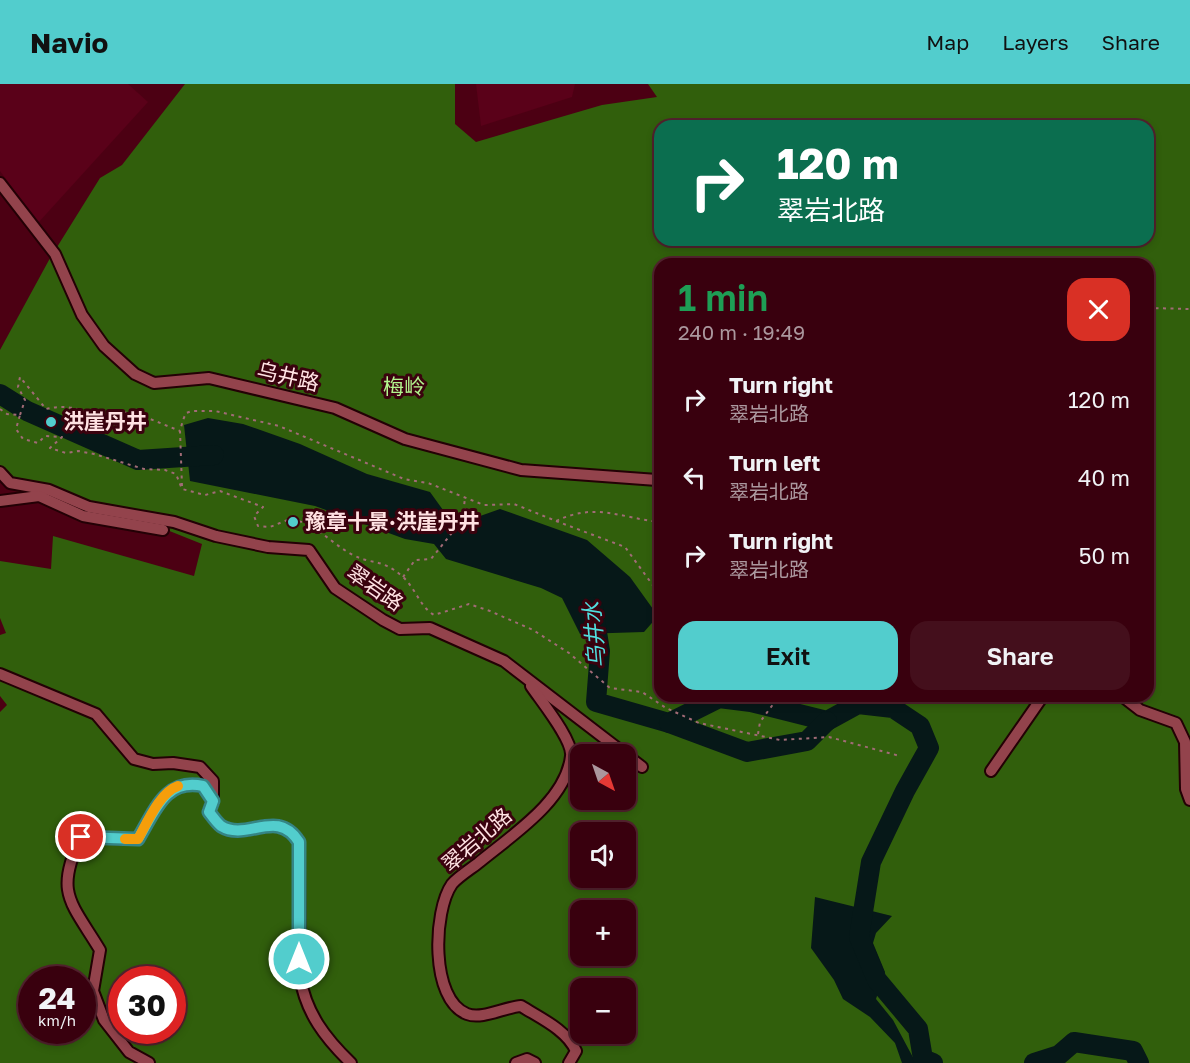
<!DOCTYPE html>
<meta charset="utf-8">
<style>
body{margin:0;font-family:"Golos Text","Noto Sans SC",sans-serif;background:#440f1c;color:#f1f3f6;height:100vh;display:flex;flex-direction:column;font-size:22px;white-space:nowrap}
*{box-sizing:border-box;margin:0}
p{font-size:20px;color:#ab979e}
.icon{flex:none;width:33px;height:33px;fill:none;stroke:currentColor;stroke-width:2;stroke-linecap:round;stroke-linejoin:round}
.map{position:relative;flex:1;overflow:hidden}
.drawer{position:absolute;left:654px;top:174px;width:500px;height:444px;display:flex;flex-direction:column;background:#39000e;border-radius:18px;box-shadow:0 3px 9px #0003,0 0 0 2px #53222e}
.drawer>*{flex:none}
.guide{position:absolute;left:654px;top:36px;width:500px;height:126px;border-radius:18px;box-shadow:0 3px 9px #0003,0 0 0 2px #53222e;background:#0b6e4f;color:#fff;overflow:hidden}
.needle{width:39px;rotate:140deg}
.buttons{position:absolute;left:570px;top:660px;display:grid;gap:12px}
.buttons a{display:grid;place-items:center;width:66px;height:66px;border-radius:12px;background:#39000e;box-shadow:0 3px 9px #0003,0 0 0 2px #53222e;font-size:30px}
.speed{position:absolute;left:18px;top:882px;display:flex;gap:12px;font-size:30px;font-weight:700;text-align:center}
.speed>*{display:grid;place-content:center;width:78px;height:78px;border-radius:50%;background:#39000e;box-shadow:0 3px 9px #0003,0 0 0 2px #53222e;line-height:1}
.speed small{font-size:15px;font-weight:400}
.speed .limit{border:9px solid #d22;background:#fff;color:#111}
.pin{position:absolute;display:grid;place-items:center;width:51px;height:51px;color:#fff;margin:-26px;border:3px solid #fff;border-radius:50%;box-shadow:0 2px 6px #0007}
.me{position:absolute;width:66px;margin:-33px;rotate:0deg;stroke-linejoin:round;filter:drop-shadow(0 0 4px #0008)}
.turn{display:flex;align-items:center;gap:21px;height:126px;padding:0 24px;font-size:27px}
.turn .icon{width:78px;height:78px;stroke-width:2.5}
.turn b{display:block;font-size:42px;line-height:51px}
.round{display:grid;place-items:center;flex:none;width:63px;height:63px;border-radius:18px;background:#440f1c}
.summary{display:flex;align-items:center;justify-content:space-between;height:102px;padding:0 24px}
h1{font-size:36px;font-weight:600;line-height:45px;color:#1e9e55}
.button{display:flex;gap:12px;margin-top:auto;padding:12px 24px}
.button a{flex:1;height:69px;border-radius:18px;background:#52cdcd;color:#111;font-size:24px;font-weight:600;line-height:69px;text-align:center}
.button a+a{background:#440f1c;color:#f1f3f6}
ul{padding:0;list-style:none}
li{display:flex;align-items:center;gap:18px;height:78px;padding:0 24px}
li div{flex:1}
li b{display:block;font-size:22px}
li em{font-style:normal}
header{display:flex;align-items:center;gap:36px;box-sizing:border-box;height:84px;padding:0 30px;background:#52cdcd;color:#111}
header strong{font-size:28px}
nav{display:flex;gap:33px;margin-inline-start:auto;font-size:21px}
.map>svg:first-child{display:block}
.built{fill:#5a0119}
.forest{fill:#315f0c;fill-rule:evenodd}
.water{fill:#061818}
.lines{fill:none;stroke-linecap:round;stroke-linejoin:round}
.river{stroke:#061818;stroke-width:20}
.minor-casing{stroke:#230005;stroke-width:14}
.path{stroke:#a16b76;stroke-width:2;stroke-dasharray:3 4.5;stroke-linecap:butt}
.minor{stroke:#93434c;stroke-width:10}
.route-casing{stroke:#358585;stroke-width:15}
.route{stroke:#52cdcd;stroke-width:10}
.slow{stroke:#f59e0b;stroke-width:10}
.poi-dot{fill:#52cdcd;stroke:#3a020e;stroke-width:2}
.labels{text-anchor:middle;stroke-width:6;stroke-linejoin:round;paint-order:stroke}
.street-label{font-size:21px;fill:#ffe2e3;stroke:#3a020e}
.park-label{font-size:21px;fill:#b3f68e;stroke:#3a020e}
.poi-label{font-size:21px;font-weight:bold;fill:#ffe2e3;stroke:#3a020e;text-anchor:start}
.water-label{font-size:22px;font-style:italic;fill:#50dfdf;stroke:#3a020e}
</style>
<header>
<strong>Navio</strong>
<nav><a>Map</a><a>Layers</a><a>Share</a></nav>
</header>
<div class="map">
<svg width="1190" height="979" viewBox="0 0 1190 979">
<rect width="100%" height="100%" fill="#4c0013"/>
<g class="built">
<path d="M0 0H128L148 18 38 139 0 87Z"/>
<path d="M476 0H575L572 13 481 42Z"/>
</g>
<path class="forest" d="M185 0H455V40L476 58 602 21 657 13 648 0H1190V979H0V628L7 621 0 612V551L6 549 0 534V477L51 485 53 452 194 492 202 460 147 438 62 414 16 407 0 392V266L49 176 100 94 122 81ZM660 42H1148V156H660ZM660 180H1148V612H660ZM580 670H626V716H580ZM580 748H626V794H580ZM580 826H626V872H580ZM32 896H82V946H32ZM122 896H172V946H122ZM580 904H626V950H580Z"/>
<g class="water">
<path d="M208 334 243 340 300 360 367 390 430 408 443 426 466 437 500 425 587 456 630 493 658 532 644 548 580 550 562 514 541 504 446 475 434 460 405 455 315 422 190 397 184 341Z"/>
<path d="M815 813 892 832 876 849 873 859 885 888 876 915 893 936 916 979H902L895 959 870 933 843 915 834 896 811 864Z"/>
</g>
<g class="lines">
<g class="river">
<path d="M0 310 27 327 138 376 214 371"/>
<path d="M593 523 600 567 596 618 669 639 719 614 751 618 827 637 858 620 893 624 920 642 929 664 905 707 871 778 859 853 877 896 918 945 923 975 933 979"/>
<path d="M669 639 747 668 807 657 827 637"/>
<path d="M1034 979 1059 971 1074 958 1133 967 1139 979"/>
</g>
<defs>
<g id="minor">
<path d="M0 99 55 170 82 231 104 262 135 290 154 299 209 294 335 324 405 355 521 386 657 396 660 394"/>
<path d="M0 388 10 399 49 406 89 423 174 438 216 452 268 463 309 466 335 504 383 536 400 545 430 544 504 577 642 683"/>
<path d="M0 417 39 412 83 432 163 446"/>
<path d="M0 590 96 630 134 675 153 680 173 679 200 683 213 697V717"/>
<path d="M531 602C541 617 573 656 571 672 566 718 509 753 477 780 469 786 458 793 452 800 433 827 430 916 467 930 482 936 505 923 521 922 540 934 567 946 576 967L569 979"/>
<path d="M1122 612 1140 626 1176 639 1185 658 1186 705 1190 716"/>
<path d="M991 687 1043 612"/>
<path d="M149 979 129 968 104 936 93 907 100 866C71 818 54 809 81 753L138 755C155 727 164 694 203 702L213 717 209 728C212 732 217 739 221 742 247 758 277 723 299 758L300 893C306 929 325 954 351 979"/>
<path d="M516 979 527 975 535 979"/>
</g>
</defs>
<use href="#minor" class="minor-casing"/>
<g class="path">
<path d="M1148 224 1190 225"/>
<path d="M0 325 7 330 20 331 16 345 23 355 38 359 45 352 62 353 50 364 66 369 78 367 94 370 144 385 165 386 176 390 182 405 205 411 220 407 263 423 254 432 258 442 270 443 290 435C316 439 330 459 353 471 372 481 382 474 403 493 416 505 420 523 434 531L469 520 490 527 533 546 569 569 610 604 642 608 666 624 699 639 780 656 829 653 900 672"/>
<path d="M20 331 25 316 18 303 20 293 46 325C73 318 93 330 114 344L128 326 180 347"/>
<path d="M182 402 180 347 183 336 186 329 192 327H215L279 342 404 395 428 399 484 421 514 420 556 437C596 418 620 434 660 438"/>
<path d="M556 437 625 463 660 511"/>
<path d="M403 493 415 476 431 475 467 430 464 422 465 414"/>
<path d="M758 650 760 638 774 619 760 612"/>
</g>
<use href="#minor" class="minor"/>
</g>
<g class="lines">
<defs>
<path id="route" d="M81 753 138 755C155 727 165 694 203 702L213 717 209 728C212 732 217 739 221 742 247 758 277 723 299 758V875"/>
</defs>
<use href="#route" class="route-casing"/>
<use href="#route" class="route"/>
<path class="slow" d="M125 755H138C147 739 160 708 178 702"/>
</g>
<g class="poi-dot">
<circle cx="51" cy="338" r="6"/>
<circle cx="293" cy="438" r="6"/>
</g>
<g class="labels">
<g class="street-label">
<text transform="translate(288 293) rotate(13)" y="7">乌井路</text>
<text transform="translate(375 504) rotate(35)" y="7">翠岩路</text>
<text transform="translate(477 756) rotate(-41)" y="7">翠岩北路</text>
</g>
<g class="park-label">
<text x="404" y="310">梅岭</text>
</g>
<g class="poi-label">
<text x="63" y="345">洪崖丹井</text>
<text x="305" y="445">豫章十景·洪崖丹井</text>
</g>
<g class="water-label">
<text transform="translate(594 551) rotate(-95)" y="8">乌井水</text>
</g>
</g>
</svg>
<div class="buttons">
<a><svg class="needle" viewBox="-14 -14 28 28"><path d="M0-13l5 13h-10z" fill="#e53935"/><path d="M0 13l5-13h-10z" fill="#ab979e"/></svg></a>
<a><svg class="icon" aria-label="sound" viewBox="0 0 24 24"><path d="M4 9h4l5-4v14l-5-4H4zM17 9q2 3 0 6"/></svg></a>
<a>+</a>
<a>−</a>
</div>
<div class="speed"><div>24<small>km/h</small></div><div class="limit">30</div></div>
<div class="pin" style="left:81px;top:753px;background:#d93025"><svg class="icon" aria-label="arrive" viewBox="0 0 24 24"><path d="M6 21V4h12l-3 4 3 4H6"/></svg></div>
<svg class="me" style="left:299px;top:875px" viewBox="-20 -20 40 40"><circle r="17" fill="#52cdcd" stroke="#fff" stroke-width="3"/><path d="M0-11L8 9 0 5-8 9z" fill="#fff"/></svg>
<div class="guide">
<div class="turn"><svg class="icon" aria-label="right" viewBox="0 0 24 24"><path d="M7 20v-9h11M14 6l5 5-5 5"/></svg><div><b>120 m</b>翠岩北路</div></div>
</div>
<section class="drawer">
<div class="summary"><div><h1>1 min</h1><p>240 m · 19:49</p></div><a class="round" style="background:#d93025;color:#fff"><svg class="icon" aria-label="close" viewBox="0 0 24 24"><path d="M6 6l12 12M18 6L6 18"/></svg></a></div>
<ul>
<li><svg class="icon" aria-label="right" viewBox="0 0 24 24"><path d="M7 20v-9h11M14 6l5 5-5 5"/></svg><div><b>Turn right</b><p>翠岩北路</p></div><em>120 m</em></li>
<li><svg class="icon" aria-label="left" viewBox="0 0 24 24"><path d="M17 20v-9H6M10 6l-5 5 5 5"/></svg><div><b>Turn left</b><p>翠岩北路</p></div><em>40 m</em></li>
<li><svg class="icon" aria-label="right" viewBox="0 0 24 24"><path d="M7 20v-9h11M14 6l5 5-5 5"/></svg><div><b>Turn right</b><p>翠岩北路</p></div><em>50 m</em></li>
</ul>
<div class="button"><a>Exit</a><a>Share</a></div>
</section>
</div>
